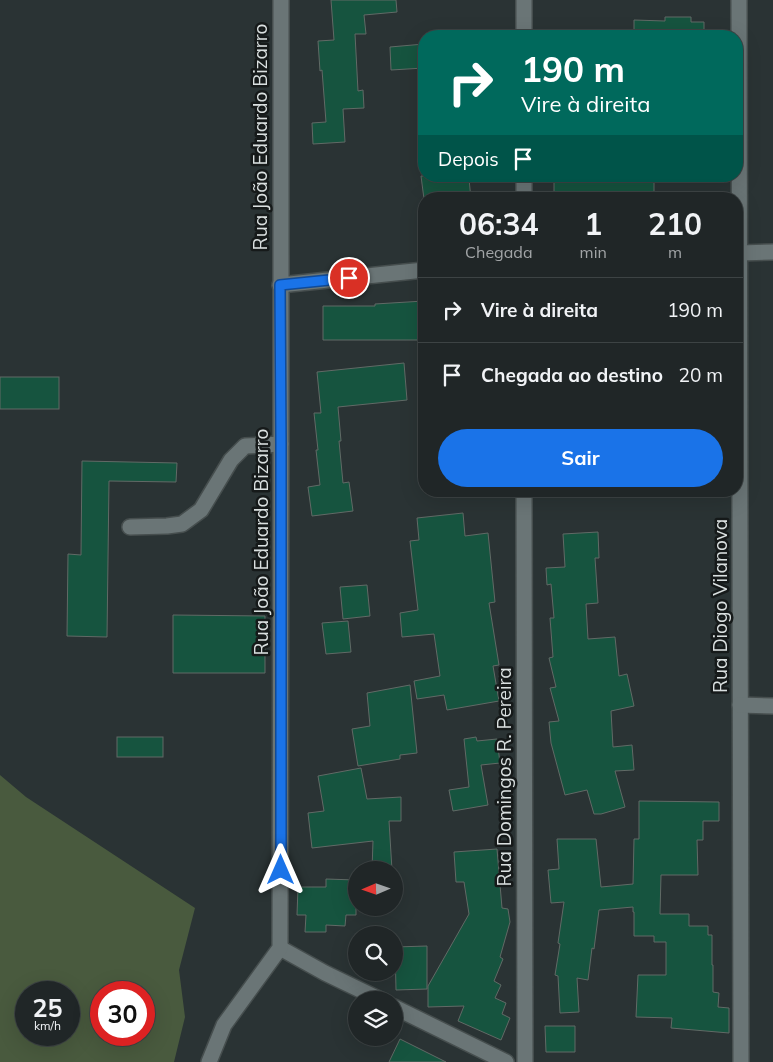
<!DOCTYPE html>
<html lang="pt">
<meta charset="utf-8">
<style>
body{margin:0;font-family:Mulish,sans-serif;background:#282e2f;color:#f1f3f6;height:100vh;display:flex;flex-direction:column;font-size:19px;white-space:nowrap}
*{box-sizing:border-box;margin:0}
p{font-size:16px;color:#a2a5a7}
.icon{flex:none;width:28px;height:28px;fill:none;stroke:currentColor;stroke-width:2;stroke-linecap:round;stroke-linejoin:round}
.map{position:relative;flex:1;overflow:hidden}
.panel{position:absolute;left:418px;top:192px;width:325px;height:305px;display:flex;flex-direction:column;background:#202627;border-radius:20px;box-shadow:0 5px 20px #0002,0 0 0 1px #3d4344}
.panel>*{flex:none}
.banner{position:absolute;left:418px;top:30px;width:325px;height:152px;border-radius:20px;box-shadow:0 5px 20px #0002,0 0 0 1px #3d4344;background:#00695c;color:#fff;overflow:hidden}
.needle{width:32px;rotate:268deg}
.fabs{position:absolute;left:348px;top:861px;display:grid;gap:10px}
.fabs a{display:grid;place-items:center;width:55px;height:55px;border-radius:50%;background:#202627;box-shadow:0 5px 20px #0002,0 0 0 1px #3d4344;font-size:25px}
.speed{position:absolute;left:15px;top:981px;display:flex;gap:10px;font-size:25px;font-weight:700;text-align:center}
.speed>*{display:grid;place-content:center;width:65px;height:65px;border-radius:50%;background:#202627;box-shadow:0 5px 20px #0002,0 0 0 1px #3d4344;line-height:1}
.speed small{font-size:12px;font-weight:400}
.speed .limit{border:8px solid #d22;background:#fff;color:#111}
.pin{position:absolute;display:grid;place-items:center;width:42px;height:42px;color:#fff;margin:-21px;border:2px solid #fff;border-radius:50%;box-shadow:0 1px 5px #0007}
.me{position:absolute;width:55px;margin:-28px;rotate:0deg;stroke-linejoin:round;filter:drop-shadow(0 0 4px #0008)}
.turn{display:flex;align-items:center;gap:18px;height:105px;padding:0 20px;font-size:22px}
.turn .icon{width:65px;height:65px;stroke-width:2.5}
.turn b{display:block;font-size:35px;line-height:42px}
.then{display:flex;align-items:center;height:48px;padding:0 20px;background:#0003;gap:10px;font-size:19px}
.eta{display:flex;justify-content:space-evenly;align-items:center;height:85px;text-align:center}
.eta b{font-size:30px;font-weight:700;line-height:35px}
.cta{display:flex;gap:10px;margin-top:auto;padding:10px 20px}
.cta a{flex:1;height:58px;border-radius:30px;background:#1a73e8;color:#fff;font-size:20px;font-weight:700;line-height:58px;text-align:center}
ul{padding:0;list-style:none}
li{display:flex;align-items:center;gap:15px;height:65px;padding:0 20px;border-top:1px solid #3d4344}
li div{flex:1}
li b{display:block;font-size:19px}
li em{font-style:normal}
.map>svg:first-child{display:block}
.green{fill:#495a3e;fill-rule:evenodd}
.building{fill:#16543f;stroke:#616a66}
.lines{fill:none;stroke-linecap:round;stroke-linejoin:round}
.minor-casing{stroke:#464e4e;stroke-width:18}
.minor{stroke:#6a7576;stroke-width:15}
.route-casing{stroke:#114b97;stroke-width:12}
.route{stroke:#1a73e8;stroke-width:9}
.labels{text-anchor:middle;stroke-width:5;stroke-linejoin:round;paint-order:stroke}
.street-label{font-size:19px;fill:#dae0e0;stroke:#161a1a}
</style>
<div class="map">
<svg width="773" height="1062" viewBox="0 0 773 1062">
<rect width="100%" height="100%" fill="#2a3334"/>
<path class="green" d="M0 775 26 797 195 908 179 970 185 1017 174 1062H0ZM26 992H69V1035H26ZM101 992H144V1035H101Z"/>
<g class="building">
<path d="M331 0H396L397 12 364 15 366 34H355L358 91 363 90 364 108 343 109 345 142 313 144 312 123 326 122 322 70 320 71 318 41 334 40Z"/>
<path d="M665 17H691V22H704V36H634V20L665 21Z"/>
<path d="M424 44V68L391 70 390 47Z"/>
<path d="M421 176H447L448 181 469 179 471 199H424Z"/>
<path d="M554 176H654V199H594V197H554Z"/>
<path d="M424 301V340H323V306H375V304Z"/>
<path d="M404 363 407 400 338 407 341 441H339L343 483 349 482 353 511 312 516 308 487 320 485 316 450H318L314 413H321L317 372Z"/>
<rect x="0" y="377" width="59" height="32"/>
<path d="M82 461 177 463 176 482 109 481 107 637 67 636 68 554 81 555Z"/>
<path d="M463 513 465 536 488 533 495 602 489 603 499 665 493 666 499 701 447 710 444 695 417 699 414 681 440 676 434 634 402 637 400 613 418 610 410 541 419 540 417 518Z"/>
<path d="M598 532 599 558H595L598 603 586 604 588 639 615 637 619 676 627 674 634 706 611 711 613 747 632 745 634 770 615 771 625 807 601 814H594L587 790 565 795 551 743 549 722 559 721 550 688 556 687 549 658 553 657 550 618H554L551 584 547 585 546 568 565 567 563 534Z"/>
<path d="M367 585 370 616 343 619 340 587Z"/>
<path d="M173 615 265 616V673H173Z"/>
<path d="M348 621 351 652 326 654 322 623Z"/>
<path d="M410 685 417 753 400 755V759L358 766 352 729 370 726 367 693Z"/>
<rect x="117" y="737" width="46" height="20"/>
<path d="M476 737 477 741 497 739 500 763 481 765 488 805 453 811 449 790 469 787 464 739Z"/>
<path d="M361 768 367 799 401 797V821H389L392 870H372L373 841 312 848 308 813 324 811 318 776Z"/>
<path d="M639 801 719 802V821H703V840H697L698 875H661L660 914H689V926H708V935H712V965H713V992L719 993 718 1007 729 1008V1033L671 1028 672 1018 636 1017 638 975H666V942H654V936H634V912H633V907L599 910 594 949 592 948 588 980 577 978 579 1012 560 1013 558 976 555 975 560 944 558 943 564 902 551 903 548 870 559 869 557 839H596L601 887 633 884 634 839H639Z"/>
<path d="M497 849 502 908 508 909 510 922 500 957 503 959 494 981 501 985 495 998 506 1003 502 1014 510 1018 501 1040 458 1021 464 1006 428 1007V986L469 914 464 882H456L454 852Z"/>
<path d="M326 879 356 880V915H346L345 926 326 925V932H305L306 915H297L298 887H326Z"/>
<path d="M427 946V989L396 990 395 947Z"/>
<path d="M545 1026H575V1052H546Z"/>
<path d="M400 1039 446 1062H389Z"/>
</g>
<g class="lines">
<defs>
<g id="minor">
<path d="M524 0V36"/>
<path d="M739 0 741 1062"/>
<path d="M524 176V199"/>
<path d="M740 253 773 252"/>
<path d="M280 285 424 270"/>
<path d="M524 491 525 1062"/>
<path d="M130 527 167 526 182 524 201 510 231 460 245 446 281 444"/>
<path d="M740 705 773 706"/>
<path d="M280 948 325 973 381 1000"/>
<path d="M394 1007 506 1062"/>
<path d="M209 1062 224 1025 280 948 281 475V0"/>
</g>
</defs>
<use href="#minor" class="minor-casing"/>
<use href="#minor" class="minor"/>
</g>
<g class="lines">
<defs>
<path id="route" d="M281 870V444L280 285 349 278"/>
</defs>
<use href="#route" class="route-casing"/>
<use href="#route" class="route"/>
</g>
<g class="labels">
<g class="street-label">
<text transform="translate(260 137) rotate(-90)" y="7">Rua João Eduardo Bizarro</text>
<text transform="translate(261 542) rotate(-90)" y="7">Rua João Eduardo Bizarro</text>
<text transform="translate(720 606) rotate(-90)" y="7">Rua Diogo Vilanova</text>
<text transform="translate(504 777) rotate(-90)" y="7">Rua Domingos R. Pereira</text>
</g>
</g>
</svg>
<div class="fabs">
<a><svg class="needle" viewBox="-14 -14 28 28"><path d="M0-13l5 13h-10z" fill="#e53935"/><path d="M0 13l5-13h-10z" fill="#a2a5a7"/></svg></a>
<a><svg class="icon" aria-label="search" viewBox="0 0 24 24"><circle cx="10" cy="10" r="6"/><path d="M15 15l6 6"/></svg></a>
<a><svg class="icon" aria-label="layers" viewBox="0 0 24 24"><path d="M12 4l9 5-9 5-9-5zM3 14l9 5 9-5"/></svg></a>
</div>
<div class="speed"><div>25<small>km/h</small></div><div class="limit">30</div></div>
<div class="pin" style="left:349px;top:278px;background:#d93025"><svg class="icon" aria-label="arrive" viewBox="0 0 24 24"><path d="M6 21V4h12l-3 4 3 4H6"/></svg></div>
<svg class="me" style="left:281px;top:870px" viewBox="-20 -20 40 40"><path d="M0-17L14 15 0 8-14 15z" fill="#1a73e8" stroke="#fff" stroke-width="4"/></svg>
<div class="banner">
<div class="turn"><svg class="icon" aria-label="right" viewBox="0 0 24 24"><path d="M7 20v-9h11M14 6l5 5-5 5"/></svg><div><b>190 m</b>Vire à direita</div></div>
<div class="then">Depois<svg class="icon" aria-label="arrive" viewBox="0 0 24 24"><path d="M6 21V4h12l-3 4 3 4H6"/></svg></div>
</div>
<section class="panel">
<div class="eta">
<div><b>06:34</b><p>Chegada</p></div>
<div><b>1</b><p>min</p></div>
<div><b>210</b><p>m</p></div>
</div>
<ul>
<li><svg class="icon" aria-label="right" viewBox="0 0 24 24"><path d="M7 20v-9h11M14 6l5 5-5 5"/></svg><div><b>Vire à direita</b></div><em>190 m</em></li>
<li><svg class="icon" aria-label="arrive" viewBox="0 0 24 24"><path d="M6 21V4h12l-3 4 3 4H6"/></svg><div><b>Chegada ao destino</b></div><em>20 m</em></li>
</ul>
<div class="cta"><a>Sair</a></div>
</section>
</div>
